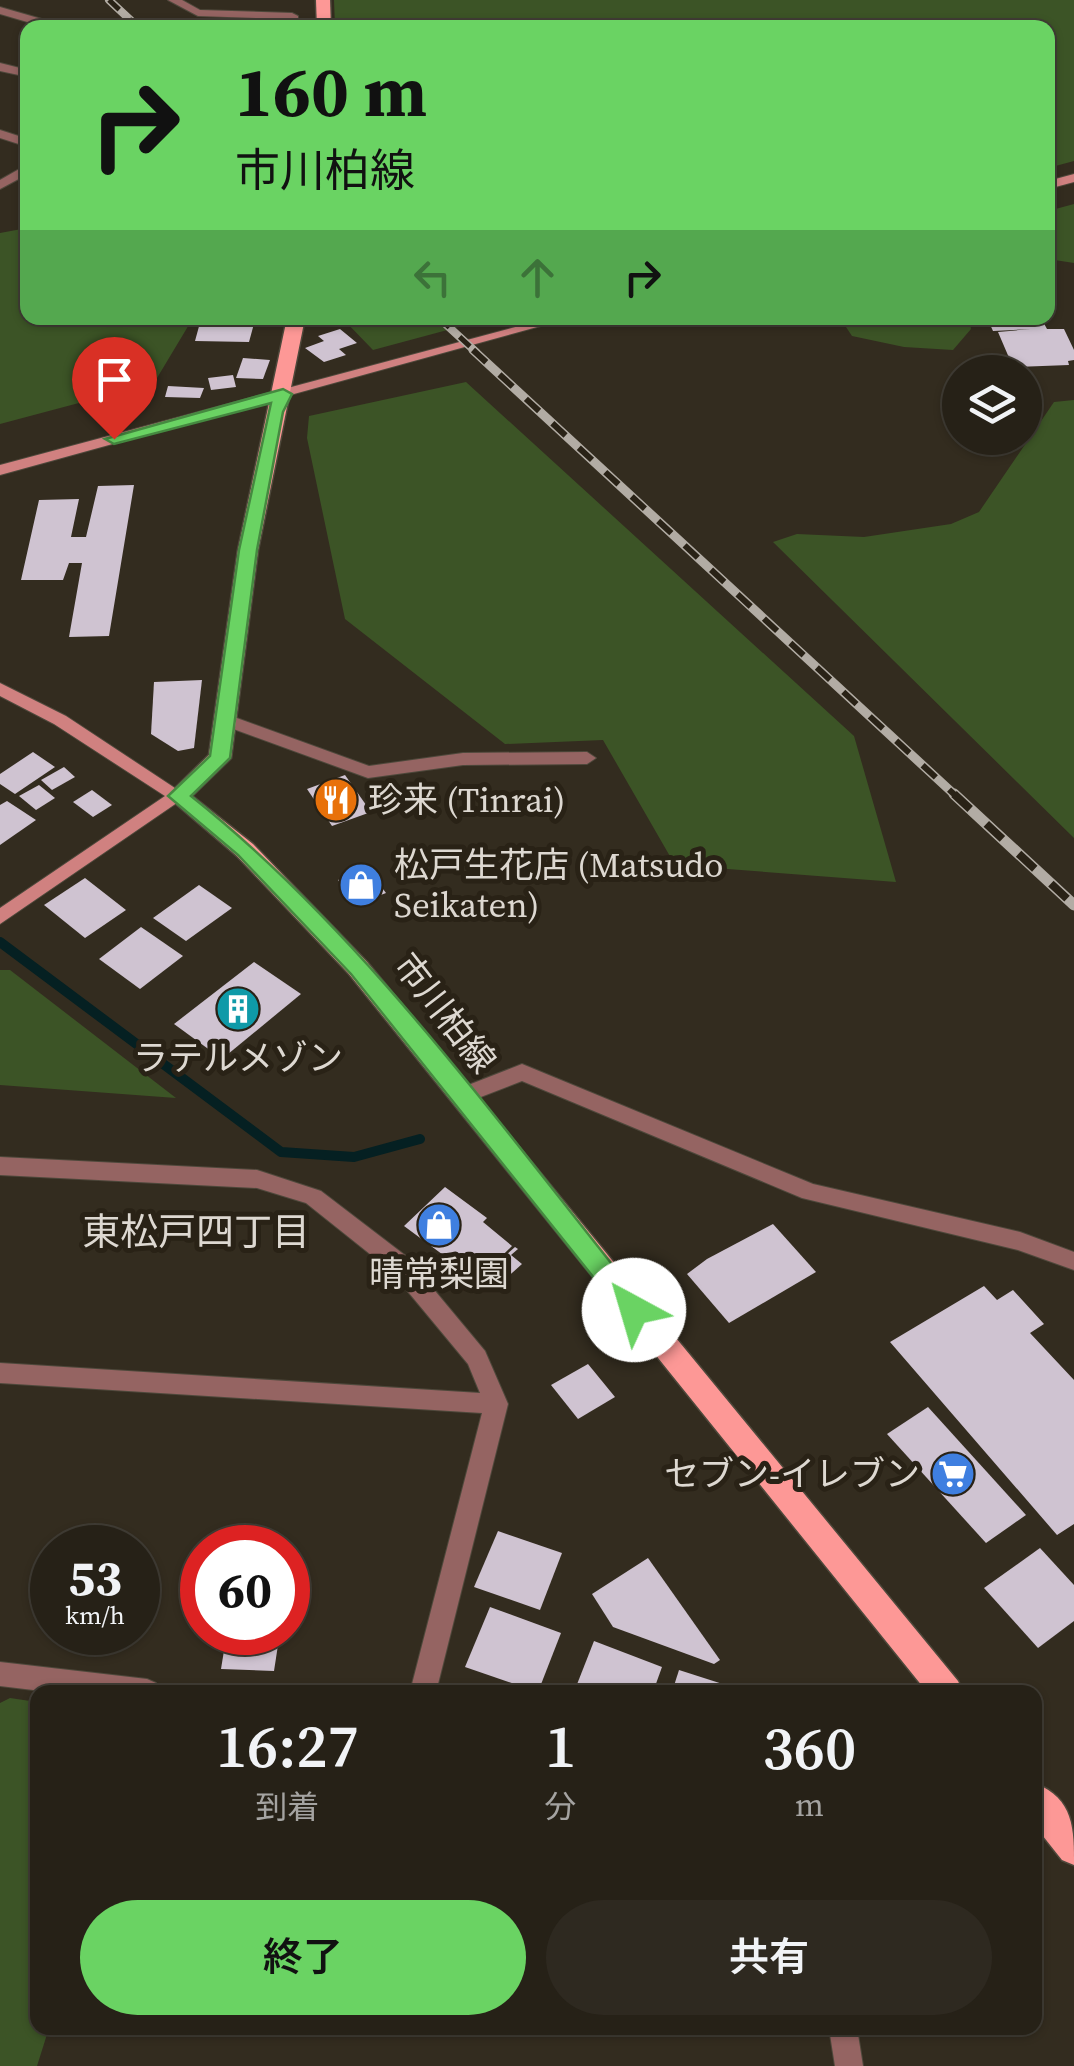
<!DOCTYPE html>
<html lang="ja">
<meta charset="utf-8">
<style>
body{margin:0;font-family:"Source Serif 4","Noto Sans JP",serif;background:#2e2920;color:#f1f3f6;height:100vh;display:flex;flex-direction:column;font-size:38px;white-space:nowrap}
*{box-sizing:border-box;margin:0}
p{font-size:32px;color:#a4a3a1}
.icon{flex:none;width:55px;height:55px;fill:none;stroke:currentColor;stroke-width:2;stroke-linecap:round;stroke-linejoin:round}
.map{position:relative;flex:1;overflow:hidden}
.details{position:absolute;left:30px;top:1685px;width:1012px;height:350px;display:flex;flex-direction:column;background:#262117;border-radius:20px;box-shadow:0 2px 8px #0004,0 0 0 2px #423e36}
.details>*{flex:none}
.banner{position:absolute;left:20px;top:20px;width:1035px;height:305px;border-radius:20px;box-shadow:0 2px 8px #0004,0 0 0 2px #423e36;background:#6ad363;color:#111;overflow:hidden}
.buttons{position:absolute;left:942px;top:355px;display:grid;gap:20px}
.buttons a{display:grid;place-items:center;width:100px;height:100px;border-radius:50%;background:#262117;box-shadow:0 2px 8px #0004,0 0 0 2px #423e36;font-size:50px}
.speed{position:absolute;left:30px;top:1525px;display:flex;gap:20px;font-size:50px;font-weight:700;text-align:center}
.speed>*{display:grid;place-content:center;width:130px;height:130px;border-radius:50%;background:#262117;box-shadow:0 2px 8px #0004,0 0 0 2px #423e36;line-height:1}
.speed small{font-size:25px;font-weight:400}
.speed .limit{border:15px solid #d22;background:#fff;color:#111}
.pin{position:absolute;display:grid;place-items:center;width:85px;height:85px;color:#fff;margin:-102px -42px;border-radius:50% 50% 50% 0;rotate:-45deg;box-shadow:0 0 10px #0007}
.pin .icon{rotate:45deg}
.me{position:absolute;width:110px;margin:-55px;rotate:321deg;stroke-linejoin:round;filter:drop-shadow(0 0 8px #0008)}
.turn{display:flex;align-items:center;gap:35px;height:210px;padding:0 50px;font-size:45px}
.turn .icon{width:130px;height:130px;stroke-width:2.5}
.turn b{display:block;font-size:70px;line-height:85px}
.lanes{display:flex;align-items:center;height:95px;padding:0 50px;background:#0003;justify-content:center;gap:50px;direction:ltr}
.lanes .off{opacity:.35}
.eta{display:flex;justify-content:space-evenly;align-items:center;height:170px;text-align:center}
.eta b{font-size:60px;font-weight:600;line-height:70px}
.action{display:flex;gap:20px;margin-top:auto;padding:20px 50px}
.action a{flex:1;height:115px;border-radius:60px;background:#6ad363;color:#111;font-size:40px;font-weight:600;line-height:115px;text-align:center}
.action a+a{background:#2e2920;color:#f1f3f6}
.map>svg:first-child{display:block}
.green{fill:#3c5426}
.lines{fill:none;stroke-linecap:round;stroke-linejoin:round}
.stream{stroke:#052022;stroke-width:10}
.building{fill:#cfc3d1}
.street-casing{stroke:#4e483b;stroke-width:2}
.secondary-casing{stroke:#4e483b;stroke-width:2}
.primary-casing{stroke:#4e483b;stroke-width:3}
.street{fill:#956462;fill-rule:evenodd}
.secondary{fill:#d08180;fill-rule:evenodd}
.primary{fill:#fd9896;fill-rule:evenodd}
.rail-far2-casing{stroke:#b2aca4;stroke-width:8}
.rail-far1-casing{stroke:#b2aca4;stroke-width:9}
.rail-casing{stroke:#b2aca4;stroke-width:11}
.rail-far2{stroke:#292216;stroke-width:5;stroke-dasharray:14;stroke-linecap:butt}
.rail-far1{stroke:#292216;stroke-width:6;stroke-dasharray:18;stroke-linecap:butt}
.rail{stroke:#292216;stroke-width:8;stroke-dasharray:22;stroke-linecap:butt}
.route{fill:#6ad363;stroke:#458940;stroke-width:2.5}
.labels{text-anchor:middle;stroke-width:10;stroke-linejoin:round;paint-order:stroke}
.poi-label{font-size:35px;fill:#ddd8d1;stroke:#292216;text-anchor:start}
.street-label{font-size:35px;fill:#ddd8d1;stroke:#292216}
.neighbourhood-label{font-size:38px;fill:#ddd8d1;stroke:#292216}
</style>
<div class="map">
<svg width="1074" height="2066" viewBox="0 0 1074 2066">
<rect width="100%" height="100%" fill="#332c1f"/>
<g class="green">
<path d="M334 0H1074V161L1048 168V28H335Z"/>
<path d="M1074 204V263L1048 259V211Z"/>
<path d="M27 228 28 318H193L154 383 0 424V233Z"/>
<path d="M342 318H492L373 350Z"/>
<path d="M840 318H969L971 329 953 350 904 347 852 336Z"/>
<path d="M466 382 854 736 896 882 675 865 603 740 505 744 345 619 307 438 309 416Z"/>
<path d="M1074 400V838L773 542 797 534 864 537 951 524 979 512 1054 402Z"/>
<path d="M0 970H10L176 1098 0 1085Z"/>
<path d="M10 1698 37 1702 38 2028H49L37 2066H0V1703Z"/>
</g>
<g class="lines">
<path class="stream" d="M0 942 281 1152 354 1157 420 1139"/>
</g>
<g class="building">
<path d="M1041 318 1047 329H1064L1074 350V360L1068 361 1069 365 1013 367 998 332 1031 329 993 331 988 320Z"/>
<path d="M201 319 255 320 249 342 195 341Z"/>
<path d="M340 329 357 343 339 349 346 355 324 362 305 348 324 341 318 336Z"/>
<path d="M243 358 270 360 263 379 236 378Z"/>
<path d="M233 375 236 387 211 390 208 378Z"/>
<path d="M168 386 204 388 200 398 165 397Z"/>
<path d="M134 485 109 636 69 637 82 563H69L63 580H21L39 500 79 499 71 537H86L98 486Z"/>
<path d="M202 680 194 748 178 751 151 734 154 682Z"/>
<path d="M33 752 55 767 15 794 0 784V774Z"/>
<path d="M64 767 75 777 52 790 41 780Z"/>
<path d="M345 775 371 812 332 826 307 789Z"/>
<path d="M39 785 55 798 36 810 19 796Z"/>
<path d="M92 790 112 805 93 817 73 802Z"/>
<path d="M7 801 36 820 0 845V805Z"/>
<path d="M368 869 386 893 355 905 338 880Z"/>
<path d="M85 878 126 910 85 938 44 905Z"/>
<path d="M199 885 232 908 186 941 153 918Z"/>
<path d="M141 927 183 956 140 989 99 959Z"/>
<path d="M254 962 301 994 222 1059 174 1024Z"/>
<path d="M445 1187 487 1218 483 1222 512 1246 477 1280 404 1226Z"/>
<path d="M773 1224 816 1272 729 1323 687 1274 707 1259Z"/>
<path d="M515 1247 518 1249 511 1255 522 1264 492 1291 478 1280Z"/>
<path d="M984 1286 997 1300 1013 1290 1044 1324 1030 1333 1074 1380V1524L1057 1535 890 1342Z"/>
<path d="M588 1364 615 1397 578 1419 551 1385Z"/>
<path d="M928 1407 1026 1515 986 1543 887 1434Z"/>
<path d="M498 1531 562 1553 540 1610 474 1587Z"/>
<path d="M1040 1548 1074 1585V1621L1038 1648 984 1588Z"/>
<path d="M648 1558 720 1660 714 1664 613 1627 592 1594Z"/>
<path d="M490 1607 561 1633 538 1692 465 1667Z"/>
<path d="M227 1632H280L274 1671 221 1669Z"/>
<path d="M594 1641 662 1667 653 1692H574Z"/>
<path d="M679 1670 732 1687 730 1692H672Z"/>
</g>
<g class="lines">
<defs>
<g id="street">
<path d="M168 0H182L200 10 292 13 298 16V28H286V19L198 16Z"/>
<path d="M0 7 66 26 67 28H48L0 14Z"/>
<path d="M0 63 28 70V77L0 71Z"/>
<path d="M0 130 28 139V147L0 138Z"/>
<path d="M28 164V174L0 189V180Z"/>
<path d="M223 713 369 766 463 753 587 752 596 758 587 764 463 765 368 778 217 723 214 719Z"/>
<path d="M522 1064 813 1184 1020 1232 1074 1252V1270L1018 1250 802 1198 522 1081 460 1105 453 1103 450 1097 453 1091Z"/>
<path d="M0 1157 257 1170 321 1191 406 1256 485 1351 508 1404 436 1692H410L482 1413 0 1383V1363L480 1393 468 1364 390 1270 306 1203 257 1188 0 1175Z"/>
<path d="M0 1662 147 1679 156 1683 160 1692H50L0 1686Z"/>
<path d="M829 2028H857L863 2066H835Z"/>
</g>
<g id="secondary">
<path d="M1074 174V182L1048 189V181Z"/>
<path d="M549 318H570L0 475V465Z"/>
<path d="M0 683 66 716 187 796 0 924V908L165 796 54 724 0 696Z"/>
</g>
<g id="primary">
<path d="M316 0H330L331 28H317Z"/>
<path d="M287 318H305L258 550 231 758 192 796 253 844 367 962 958 1681 963 1692H927L349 974 237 856 167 796 209 755 238 550Z"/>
<path d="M1035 1783C1074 1799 1074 1829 1074 1865L1062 1860 1035 1826Z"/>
</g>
</defs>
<use href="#street" class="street-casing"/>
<use href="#secondary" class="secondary-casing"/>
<use href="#primary" class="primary-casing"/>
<use href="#street" class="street"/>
<use href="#secondary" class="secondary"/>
<use href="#primary" class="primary"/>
<defs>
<g id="rail-far2">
<path d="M109 0 139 28"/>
<path d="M439 318 476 352"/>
</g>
<path id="rail-far1" d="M473 350 956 796"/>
<path id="rail" d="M954 794 1074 905"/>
</defs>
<use href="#rail-far2" class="rail-far2-casing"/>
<use href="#rail-far1" class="rail-far1-casing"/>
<use href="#rail" class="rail-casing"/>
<use href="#rail-far2" class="rail-far2"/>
<use href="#rail-far1" class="rail-far1"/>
<use href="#rail" class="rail"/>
</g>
<path class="route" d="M283 389 292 394 283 412 257 550 230 758 191 796C366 935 503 1130 643 1303L647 1310 643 1318 634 1321 626 1318 351 974 238 855 168 796 210 756 239 550 271 403 114 444 105 439Z"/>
<defs>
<symbol id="restaurant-disc" viewBox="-11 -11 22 22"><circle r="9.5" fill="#e8710a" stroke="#292216"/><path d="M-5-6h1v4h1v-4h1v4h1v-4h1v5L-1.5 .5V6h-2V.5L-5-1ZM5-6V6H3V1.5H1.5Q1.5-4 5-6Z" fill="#fff"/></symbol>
<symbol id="shop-disc" viewBox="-11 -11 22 22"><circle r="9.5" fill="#3f7fe0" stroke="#292216"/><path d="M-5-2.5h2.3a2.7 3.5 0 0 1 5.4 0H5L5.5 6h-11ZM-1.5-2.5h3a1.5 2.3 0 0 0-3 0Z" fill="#fff"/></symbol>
<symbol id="building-disc" viewBox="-11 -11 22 22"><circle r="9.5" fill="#0f9aa8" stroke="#292216"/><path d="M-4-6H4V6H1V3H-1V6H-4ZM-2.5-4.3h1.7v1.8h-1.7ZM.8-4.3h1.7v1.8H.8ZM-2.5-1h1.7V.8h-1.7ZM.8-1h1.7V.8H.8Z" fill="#fff"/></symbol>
<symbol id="supermarket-disc" viewBox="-11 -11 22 22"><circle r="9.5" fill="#3f7fe0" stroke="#292216"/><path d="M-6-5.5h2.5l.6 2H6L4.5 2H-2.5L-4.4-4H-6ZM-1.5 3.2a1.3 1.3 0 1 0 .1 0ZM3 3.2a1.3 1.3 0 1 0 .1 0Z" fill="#fff"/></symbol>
</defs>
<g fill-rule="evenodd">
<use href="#restaurant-disc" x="311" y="775" width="50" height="50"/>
<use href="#shop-disc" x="336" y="860" width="50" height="50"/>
<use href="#building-disc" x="213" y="984" width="50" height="50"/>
<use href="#shop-disc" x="414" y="1200" width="50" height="50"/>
<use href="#supermarket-disc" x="928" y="1449" width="50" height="50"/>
</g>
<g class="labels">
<g class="poi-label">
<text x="368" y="812">珍来 (Tinrai)</text>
<text x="394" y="877">松戸生花店 (Matsudo<tspan x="394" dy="40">Seikaten)</tspan></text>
<text x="238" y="1070" text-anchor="middle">ラテルメゾン</text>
<text x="439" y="1286" text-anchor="middle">晴常梨園</text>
<text x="920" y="1486" text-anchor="end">セブン-イレブン</text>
</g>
<g class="street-label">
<text transform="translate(445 1013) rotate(52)" y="12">市川柏線</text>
</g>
<g class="neighbourhood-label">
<text x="196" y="1245">東松戸四丁目</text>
</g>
</g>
</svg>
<div class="buttons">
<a><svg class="icon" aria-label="layers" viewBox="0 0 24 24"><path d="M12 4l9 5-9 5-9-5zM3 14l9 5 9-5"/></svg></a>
</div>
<div class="speed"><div>53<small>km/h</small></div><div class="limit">60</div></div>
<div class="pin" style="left:114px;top:439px;background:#d93025"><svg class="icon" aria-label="arrive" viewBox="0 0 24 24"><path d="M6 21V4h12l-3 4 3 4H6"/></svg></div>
<svg class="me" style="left:634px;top:1310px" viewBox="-20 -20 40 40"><circle r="19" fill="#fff"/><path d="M0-13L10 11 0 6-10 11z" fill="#6ad363"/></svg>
<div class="banner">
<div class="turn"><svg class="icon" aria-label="right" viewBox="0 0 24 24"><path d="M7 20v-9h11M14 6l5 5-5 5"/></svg><div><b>160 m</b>市川柏線</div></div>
<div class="lanes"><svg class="icon off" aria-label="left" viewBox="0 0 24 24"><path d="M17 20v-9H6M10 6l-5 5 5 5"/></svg><svg class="icon off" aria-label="ahead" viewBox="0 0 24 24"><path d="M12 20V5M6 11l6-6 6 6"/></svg><svg class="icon" aria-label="right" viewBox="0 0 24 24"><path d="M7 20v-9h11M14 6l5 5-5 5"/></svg></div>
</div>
<section class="details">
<div class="eta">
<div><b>16:27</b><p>到着</p></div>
<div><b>1</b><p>分</p></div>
<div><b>360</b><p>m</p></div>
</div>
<div class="action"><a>終了</a><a>共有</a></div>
</section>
</div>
